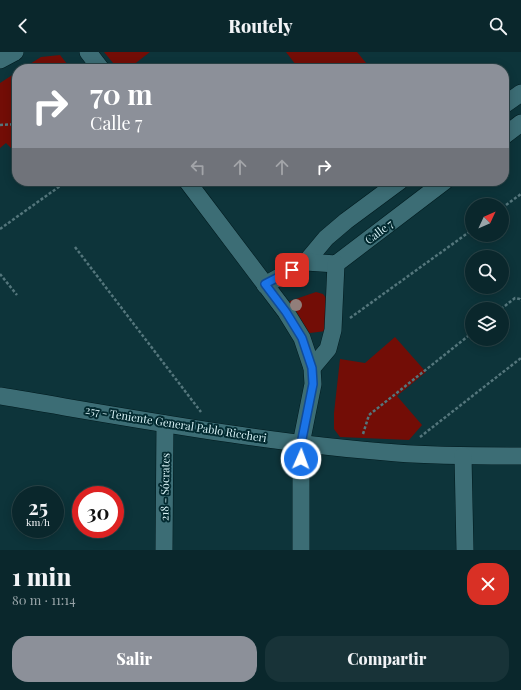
<!DOCTYPE html>
<html lang="es">
<meta charset="utf-8">
<style>
body{margin:0;font-family:"Playfair Display",serif;background:#183338;color:#f1f3f6;height:100vh;display:flex;flex-direction:column;font-size:15px;white-space:nowrap}
*{box-sizing:border-box;margin:0}
p{font-size:13px;color:#99a5a9}
.icon{flex:none;width:22px;height:22px;fill:none;stroke:currentColor;stroke-width:2;stroke-linecap:round;stroke-linejoin:round}
.map{position:relative;height:498px;overflow:hidden}
.side{display:flex;flex-direction:column;background:#0a272c;flex:1}
.side>*{flex:none}
.hud{position:absolute;left:12px;top:12px;width:497px;height:122px;border-radius:16px;box-shadow:0 2px 10px #0003,0 0 0 1px #2a4448;background:#8c9099;color:#fff;overflow:hidden}
.needle{width:26px;rotate:46deg}
.controls{position:absolute;left:465px;top:146px;display:grid;gap:8px}
.controls a{display:grid;place-items:center;width:44px;height:44px;border-radius:50%;background:#0a272c;box-shadow:0 2px 10px #0003,0 0 0 1px #2a4448;font-size:20px}
.speed{position:absolute;left:12px;top:434px;display:flex;gap:8px;font-size:20px;font-weight:700;text-align:center}
.speed>*{display:grid;place-content:center;width:52px;height:52px;border-radius:50%;background:#0a272c;box-shadow:0 2px 10px #0003,0 0 0 1px #2a4448;line-height:1}
.speed small{font-size:10px;font-weight:400}
.speed .limit{border:6px solid #d22;background:#fff;color:#111}
.pin{position:absolute;display:grid;place-items:center;width:34px;height:34px;color:#fff;margin:-17px;border-radius:8px;box-shadow:0 2px 6px #0006}
.me{position:absolute;width:44px;margin:-22px;rotate:2deg;stroke-linejoin:round;filter:drop-shadow(0 0 3px #0008)}
.turn{display:flex;align-items:center;gap:14px;height:84px;padding:0 12px;font-size:18px}
.turn .icon{width:52px;height:52px;stroke-width:2.5}
.turn b{display:block;font-size:28px;line-height:34px}
.lanes{display:flex;align-items:center;height:38px;padding:0 12px;background:#0003;justify-content:center;gap:20px;direction:ltr}
.lanes .off{opacity:.35}
.round{display:grid;place-items:center;flex:none;width:42px;height:42px;border-radius:16px;background:#183338}
.overview{display:flex;align-items:center;justify-content:space-between;height:68px;padding:0 12px}
h1{font-size:24px;font-weight:800;line-height:30px}
.primary-button{display:flex;gap:8px;margin-top:auto;padding:8px 12px}
.primary-button a{flex:1;height:46px;border-radius:16px;background:#8c9099;color:#fff;font-size:16px;font-weight:800;line-height:46px;text-align:center}
.primary-button a+a{background:#183338;color:#f1f3f6}
header{display:flex;justify-content:space-between;align-items:center;height:52px;padding:0 12px;background:#0a272c;font-size:18px;font-weight:800}
.map>svg:first-child{display:block}
.green{fill:#730d06}
.lines{fill:none;stroke-linecap:round;stroke-linejoin:round}
.street-casing{stroke:#011a1e;stroke-width:18}
.path{stroke:#54767c;stroke-width:2.5;stroke-dasharray:3 2;stroke-linecap:butt}
.street{stroke:#3c6d75;stroke-width:17}
.tree{fill:#917e7a}
.route-casing{stroke:#114b97;stroke-width:10}
.route{stroke:#1a73e8;stroke-width:7}
.labels{text-anchor:middle;stroke-width:4;stroke-linejoin:round;paint-order:stroke}
.street-label{font-size:11px;fill:#d8f2f6;stroke:#022a30}
</style>
<header><svg class="icon" aria-label="back" viewBox="0 0 24 24"><path d="M15 5l-7 7 7 7"/></svg>Routely<svg class="icon" aria-label="search" viewBox="0 0 24 24"><circle cx="10" cy="10" r="6"/><path d="M15 15l6 6"/></svg></header>
<div class="map">
<svg width="521" height="498" viewBox="0 0 521 498">
<rect width="100%" height="100%" fill="#0d343a"/>
<g class="green">
<path d="M104 0H150L128 17H118Z"/>
<path d="M286 0H357L371 17H299Z"/>
<path d="M60 3 71 17H22L41 5Z"/>
<path d="M17 20V98L15 100 6 91 0 96V31Z"/>
<path d="M316 240 323 242 326 246V279L302 282 287 250Z"/>
<path d="M395 285 426 320 397 344 422 373 409 388 340 385 334 377V361L340 307 365 311Z"/>
</g>
<g class="lines">
<defs>
<g id="street">
<path d="M88 0 101 17"/>
<path d="M0 8 15 0"/>
<path d="M504 53 521 41"/>
<path d="M504 84 521 71"/>
<path d="M187 129 286 260 302 286 312 316 313 332 301 392V498"/>
<path d="M306 210 326 186 346 169 400 129"/>
<path d="M265 233 306 210 336 212 445 129"/>
<path d="M312 316 328 297 333 278 336 212"/>
<path d="M0 344C132 366 264 391 397 401 438 404 480 404 521 404"/>
<path d="M463 404 465 498"/>
<path d="M164 498 165 372"/>
</g>
</defs>
<use href="#street" class="street-casing"/>
<g class="path">
<path d="M0 73 17 72"/>
<path d="M502 156 521 142"/>
<path d="M0 177 67 129"/>
<path d="M75 195 201 360"/>
<path d="M0 222 17 243"/>
<path d="M501 257 515 246 520 247 521 249"/>
<path d="M350 266 472 178"/>
<path d="M363 382 369 363 472 281"/>
<path d="M420 385 521 306"/>
</g>
<use href="#street" class="street"/>
</g>
<circle class="tree" cx="296" cy="253" r="6"/>
<g class="lines">
<defs>
<path id="route" d="M292 218 265 232 286 260 302 286 312 316 313 332 301 392V407"/>
</defs>
<use href="#route" class="route-casing"/>
<use href="#route" class="route"/>
</g>
<g class="labels">
<g class="street-label">
<text transform="translate(379 180) rotate(-37)" y="4">Calle 7</text>
<text transform="translate(176 372) rotate(9)" y="4">257 - Teniente General Pablo Riccheri</text>
<text transform="translate(165 435) rotate(-89)" y="4">218 - Sócrates</text>
</g>
</g>
</svg>
<div class="controls">
<a><svg class="needle" viewBox="-14 -14 28 28"><path d="M0-13l5 13h-10z" fill="#e53935"/><path d="M0 13l5-13h-10z" fill="#99a5a9"/></svg></a>
<a><svg class="icon" aria-label="search" viewBox="0 0 24 24"><circle cx="10" cy="10" r="6"/><path d="M15 15l6 6"/></svg></a>
<a><svg class="icon" aria-label="layers" viewBox="0 0 24 24"><path d="M12 4l9 5-9 5-9-5zM3 14l9 5 9-5"/></svg></a>
</div>
<div class="speed"><div>25<small>km/h</small></div><div class="limit">30</div></div>
<div class="pin" style="left:292px;top:218px;background:#d93025"><svg class="icon" aria-label="arrive" viewBox="0 0 24 24"><path d="M6 21V4h12l-3 4 3 4H6"/></svg></div>
<svg class="me" style="left:301px;top:407px" viewBox="-20 -20 40 40"><circle r="17" fill="#1a73e8" stroke="#fff" stroke-width="3"/><path d="M0-11L8 9 0 5-8 9z" fill="#fff"/></svg>
<div class="hud">
<div class="turn"><svg class="icon" aria-label="right" viewBox="0 0 24 24"><path d="M7 20v-9h11M14 6l5 5-5 5"/></svg><div><b>70 m</b>Calle 7</div></div>
<div class="lanes"><svg class="icon off" aria-label="left" viewBox="0 0 24 24"><path d="M17 20v-9H6M10 6l-5 5 5 5"/></svg><svg class="icon off" aria-label="ahead" viewBox="0 0 24 24"><path d="M12 20V5M6 11l6-6 6 6"/></svg><svg class="icon off" aria-label="ahead" viewBox="0 0 24 24"><path d="M12 20V5M6 11l6-6 6 6"/></svg><svg class="icon" aria-label="right" viewBox="0 0 24 24"><path d="M7 20v-9h11M14 6l5 5-5 5"/></svg></div>
</div>
</div>
<section class="side">
<div class="overview"><div><h1>1 min</h1><p>80 m · 11:14</p></div><a class="round" style="background:#d93025;color:#fff"><svg class="icon" aria-label="close" viewBox="0 0 24 24"><path d="M6 6l12 12M18 6L6 18"/></svg></a></div>
<div class="primary-button"><a>Salir</a><a>Compartir</a></div>
</section>
